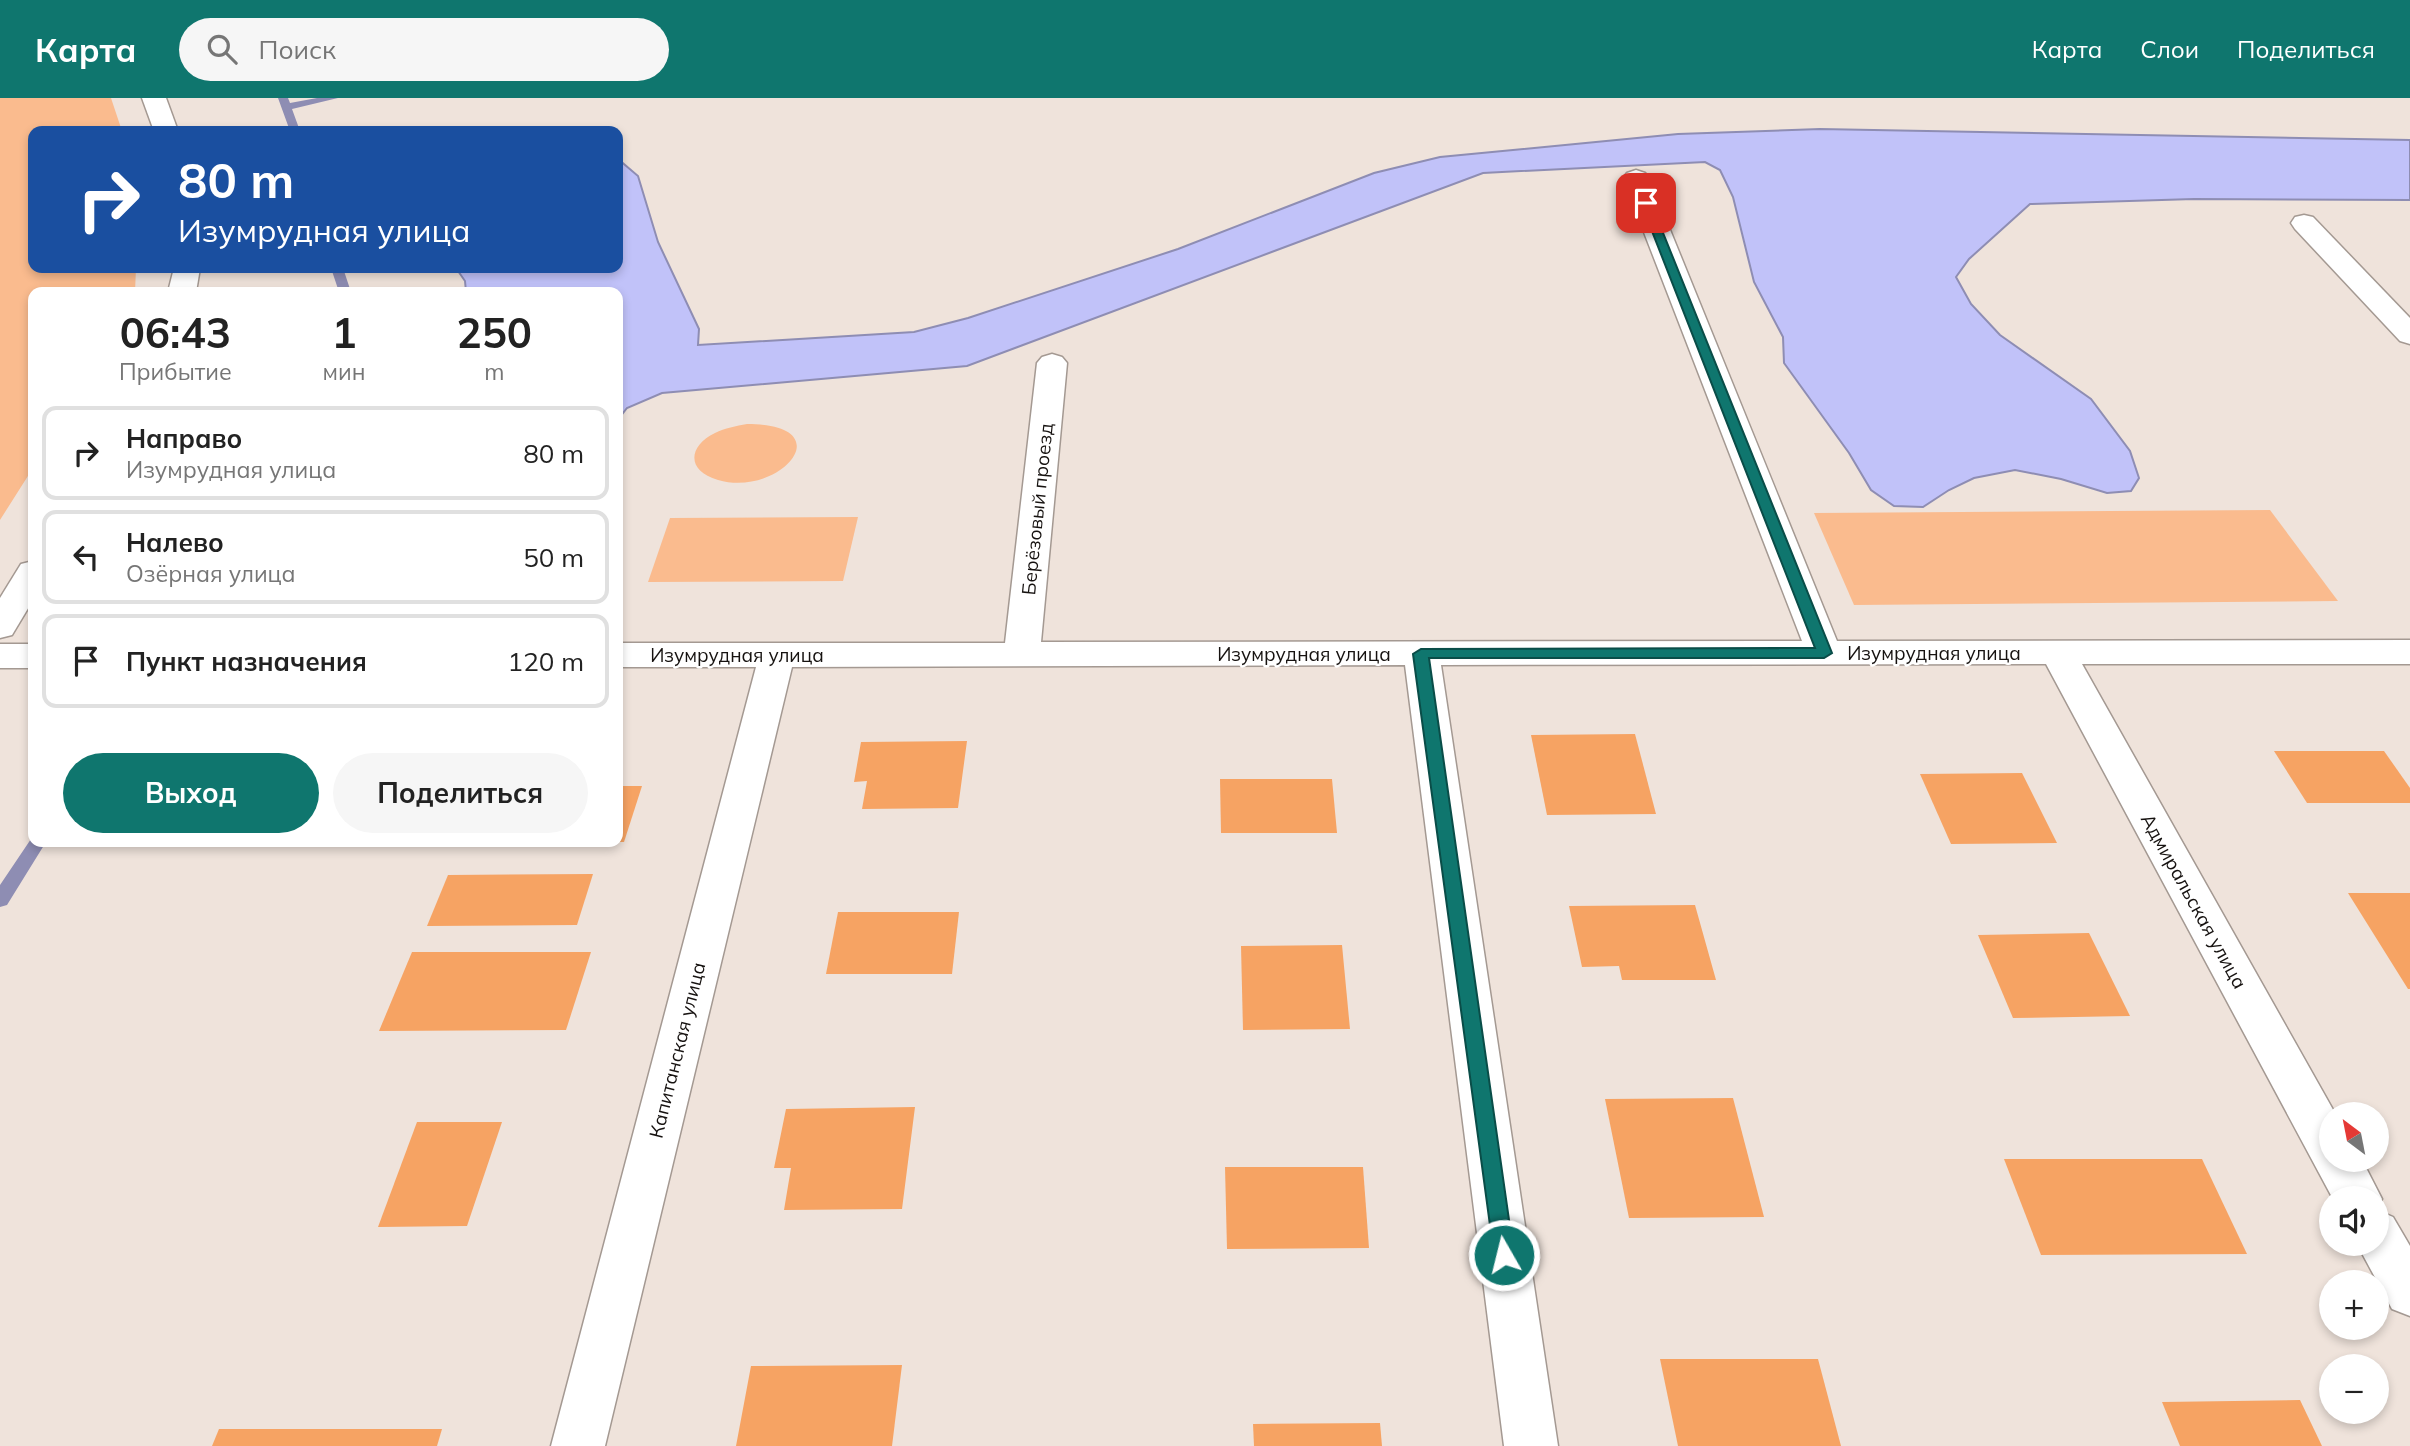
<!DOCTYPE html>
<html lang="ru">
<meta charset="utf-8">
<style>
body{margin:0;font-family:Mulish,sans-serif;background:#f6f6f6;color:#222;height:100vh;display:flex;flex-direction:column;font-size:26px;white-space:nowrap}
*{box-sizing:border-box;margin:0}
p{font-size:23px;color:#767676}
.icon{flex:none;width:38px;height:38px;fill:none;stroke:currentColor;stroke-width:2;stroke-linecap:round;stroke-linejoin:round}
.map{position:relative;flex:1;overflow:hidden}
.side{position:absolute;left:28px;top:189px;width:595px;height:560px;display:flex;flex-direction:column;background:#fff;border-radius:14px;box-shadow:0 4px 10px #0003}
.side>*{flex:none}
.top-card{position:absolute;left:28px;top:28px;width:595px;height:147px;border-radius:14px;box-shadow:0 4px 10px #0003;background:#1a4fa0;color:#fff;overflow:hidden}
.needle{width:46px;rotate:328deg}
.tools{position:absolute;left:2319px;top:1004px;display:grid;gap:14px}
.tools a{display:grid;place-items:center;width:70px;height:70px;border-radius:50%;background:#fff;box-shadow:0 4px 10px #0003;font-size:35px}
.pin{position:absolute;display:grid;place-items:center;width:60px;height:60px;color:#fff;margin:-30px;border-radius:14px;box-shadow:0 4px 10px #0006}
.me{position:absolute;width:77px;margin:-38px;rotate:352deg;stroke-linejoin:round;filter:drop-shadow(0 0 5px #0008)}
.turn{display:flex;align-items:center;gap:24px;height:147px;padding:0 35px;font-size:32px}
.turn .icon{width:91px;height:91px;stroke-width:2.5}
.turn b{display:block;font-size:49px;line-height:60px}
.eta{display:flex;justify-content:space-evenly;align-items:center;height:119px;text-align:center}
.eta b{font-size:42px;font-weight:700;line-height:49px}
.action{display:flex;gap:14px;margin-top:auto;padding:14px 35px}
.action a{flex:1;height:80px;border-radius:42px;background:#0f766e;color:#fff;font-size:28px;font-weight:700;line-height:80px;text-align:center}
.action a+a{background:#f6f6f6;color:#222}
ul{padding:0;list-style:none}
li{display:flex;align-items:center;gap:21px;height:94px;margin:0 14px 10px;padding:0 21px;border:4px solid #e0e0e0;border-radius:14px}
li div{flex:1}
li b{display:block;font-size:26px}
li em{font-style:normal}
header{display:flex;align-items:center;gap:42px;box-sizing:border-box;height:98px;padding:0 35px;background:#0f766e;color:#fff}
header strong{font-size:33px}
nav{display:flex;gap:38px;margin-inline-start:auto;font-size:24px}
.search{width:490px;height:63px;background:#f6f6f6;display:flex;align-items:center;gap:18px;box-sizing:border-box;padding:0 24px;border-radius:38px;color:#767676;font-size:26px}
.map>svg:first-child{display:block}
.green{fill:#fabb8e}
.water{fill:#c1c2f9;stroke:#8e8db3;stroke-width:2}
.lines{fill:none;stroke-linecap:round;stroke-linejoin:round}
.stream{fill:#8e8db3;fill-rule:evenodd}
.building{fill:#f6a363}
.minor-casing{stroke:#a49992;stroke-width:3}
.minor{fill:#fff;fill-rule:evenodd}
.route{fill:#0f766e;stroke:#0a4d48;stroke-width:2}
.labels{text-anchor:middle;stroke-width:5;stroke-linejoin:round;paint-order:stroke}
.street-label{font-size:19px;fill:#161210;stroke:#fff}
</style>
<header>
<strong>Карта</strong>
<div class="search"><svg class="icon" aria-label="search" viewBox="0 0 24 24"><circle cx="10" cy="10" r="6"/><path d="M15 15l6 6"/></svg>Поиск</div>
<nav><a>Карта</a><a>Слои</a><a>Поделиться</a></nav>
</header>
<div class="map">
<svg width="2410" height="1348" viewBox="0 0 2410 1348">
<rect width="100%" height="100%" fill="#efe3db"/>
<g class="green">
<path d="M0 0H111L122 33H33V170H136L135 194H33V370L0 422Z"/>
<path d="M747 326C844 326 780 400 718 382 686 373 688 348 715 335 725 330 736 328 747 326Z"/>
<path d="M2270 412 2338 503 1854 507 1814 415Z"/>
<path d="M858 419 843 483 648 484 670 420Z"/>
</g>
<path class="water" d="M1820 31 2410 42V102L2194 101 2030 106 1969 161 1956 179 1971 206 2000 237 2091 301 2130 353 2139 380 2131 393 2107 395 2061 381 2015 372 1974 380 1949 392 1923 409 1894 408 1871 392 1849 355 1784 265 1783 239 1754 184 1733 99 1720 72 1705 64 1483 75 967 268 662 295 627 310 620 319 618 341V194H466L465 183 456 170H618V61L638 78 658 144 699 231 698 247 914 234 968 220 1178 151 1374 75 1440 59 1678 36Z"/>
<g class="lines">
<g class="stream">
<path d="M278 0H288L290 5 317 0H338L292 11 300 33H290Z"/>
<path d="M331 170H343L351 194H339Z"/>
<path d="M33 738V744H46L7 807 0 809V787Z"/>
</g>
</g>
<g class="building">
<path d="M1635 636 1656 716 1547 717 1531 637Z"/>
<path d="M967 643 958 710 862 711 867 683 854 684 861 644Z"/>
<path d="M2274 653H2384L2410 690V705H2307Z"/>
<path d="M2022 675 2057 745 1951 746 1920 676Z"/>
<path d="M1220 681H1332L1337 735H1221Z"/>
<path d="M618 688H642L624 744H618Z"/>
<path d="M593 776 577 827 427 828 448 777Z"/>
<path d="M2348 795H2410V891H2408Z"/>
<path d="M1695 807 1716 882H1622L1619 868 1582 869 1569 808Z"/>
<path d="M838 814H959L952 876H826Z"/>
<path d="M2089 835 2130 918 2013 920 1978 837Z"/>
<path d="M1342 847 1350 931 1243 932 1241 848Z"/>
<path d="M412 854H591L566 932 379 933Z"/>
<path d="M1733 1000 1764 1119 1629 1120 1605 1001Z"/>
<path d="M915 1009 902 1111 784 1112 791 1070H774L786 1011Z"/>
<path d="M417 1024H502L467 1128 378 1129Z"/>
<path d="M2004 1061H2202L2247 1156 2041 1157Z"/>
<path d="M1225 1069H1363L1369 1150 1227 1151Z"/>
<path d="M1660 1261H1818L1841 1348H1678Z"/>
<path d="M902 1267 892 1348H736L751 1268Z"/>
<path d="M2300 1302 2322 1348H2180L2162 1304Z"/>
<path d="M1380 1325 1382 1348H1254L1253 1326Z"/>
<path d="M219 1331H442L437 1348H212Z"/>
</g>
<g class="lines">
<defs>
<g id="minor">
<path d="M142 0H166L178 33H154Z"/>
<path d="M1636 72 1645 75 1649 80 1837 543 2410 542V566H2082L2336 1017H2331V1062H2362L2382 1101 2377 1112 2393 1119 2410 1148V1218L2392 1211 2357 1146H2376V1101H2333L2046 566 1441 567 1558 1348H1504L1405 567 792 569 605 1348H551L756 569H618V545H1005L1037 265 1042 259 1052 256 1062 259 1067 265 1041 544 1802 543 1623 80 1627 75Z"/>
<path d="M2304 117 2313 119 2410 220V246L2400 243 2295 131 2291 125 2295 119Z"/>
<path d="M174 170H200L196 194H168Z"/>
<path d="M33 463V502L12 537 0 540V500L21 466Z"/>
<rect x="0" y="546" width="33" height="24"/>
</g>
</defs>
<use href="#minor" class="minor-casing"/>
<use href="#minor" class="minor"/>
</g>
<path class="route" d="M1642 103 1651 105 1832 555 1824 560H1429L1514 1157 1511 1163 1504 1166 1497 1163 1494 1157 1413 556 1421 551 1815 550 1641 105Z"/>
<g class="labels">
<g class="street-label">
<text transform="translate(1037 411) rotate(-84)" y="7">Берёзовый проезд</text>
<text x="1934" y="562">Изумрудная улица</text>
<text x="1304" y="563">Изумрудная улица</text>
<text x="737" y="564">Изумрудная улица</text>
<text transform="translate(2194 803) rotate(61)" y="7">Адмиральская улица</text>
<text transform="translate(677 952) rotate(-76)" y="7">Капитанская улица</text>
</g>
</g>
</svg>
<div class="tools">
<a><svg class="needle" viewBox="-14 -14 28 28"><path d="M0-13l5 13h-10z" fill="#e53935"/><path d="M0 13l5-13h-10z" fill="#767676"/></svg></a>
<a><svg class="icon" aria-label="sound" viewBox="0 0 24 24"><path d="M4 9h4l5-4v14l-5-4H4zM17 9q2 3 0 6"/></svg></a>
<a>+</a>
<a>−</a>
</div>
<div class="pin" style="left:1646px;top:105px;background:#d93025"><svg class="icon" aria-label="arrive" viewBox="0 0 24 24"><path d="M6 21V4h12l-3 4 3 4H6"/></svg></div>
<svg class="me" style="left:1504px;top:1157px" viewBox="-20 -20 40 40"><circle r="17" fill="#0f766e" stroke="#fff" stroke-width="3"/><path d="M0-11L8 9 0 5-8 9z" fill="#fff"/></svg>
<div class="top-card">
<div class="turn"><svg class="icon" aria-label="right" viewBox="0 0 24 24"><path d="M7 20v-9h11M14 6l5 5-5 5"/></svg><div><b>80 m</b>Изумрудная улица</div></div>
</div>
<section class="side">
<div class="eta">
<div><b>06:43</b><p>Прибытие</p></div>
<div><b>1</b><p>мин</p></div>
<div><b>250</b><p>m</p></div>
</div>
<ul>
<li><svg class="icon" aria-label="right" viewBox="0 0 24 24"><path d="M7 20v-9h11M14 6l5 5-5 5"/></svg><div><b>Направо</b><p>Изумрудная улица</p></div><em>80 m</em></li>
<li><svg class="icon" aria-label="left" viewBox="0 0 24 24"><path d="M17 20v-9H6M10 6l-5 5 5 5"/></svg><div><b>Налево</b><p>Озёрная улица</p></div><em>50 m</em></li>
<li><svg class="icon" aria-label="arrive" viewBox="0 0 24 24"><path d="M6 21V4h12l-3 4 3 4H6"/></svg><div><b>Пункт назначения</b></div><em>120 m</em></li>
</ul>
<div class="action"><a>Выход</a><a>Поделиться</a></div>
</section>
</div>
